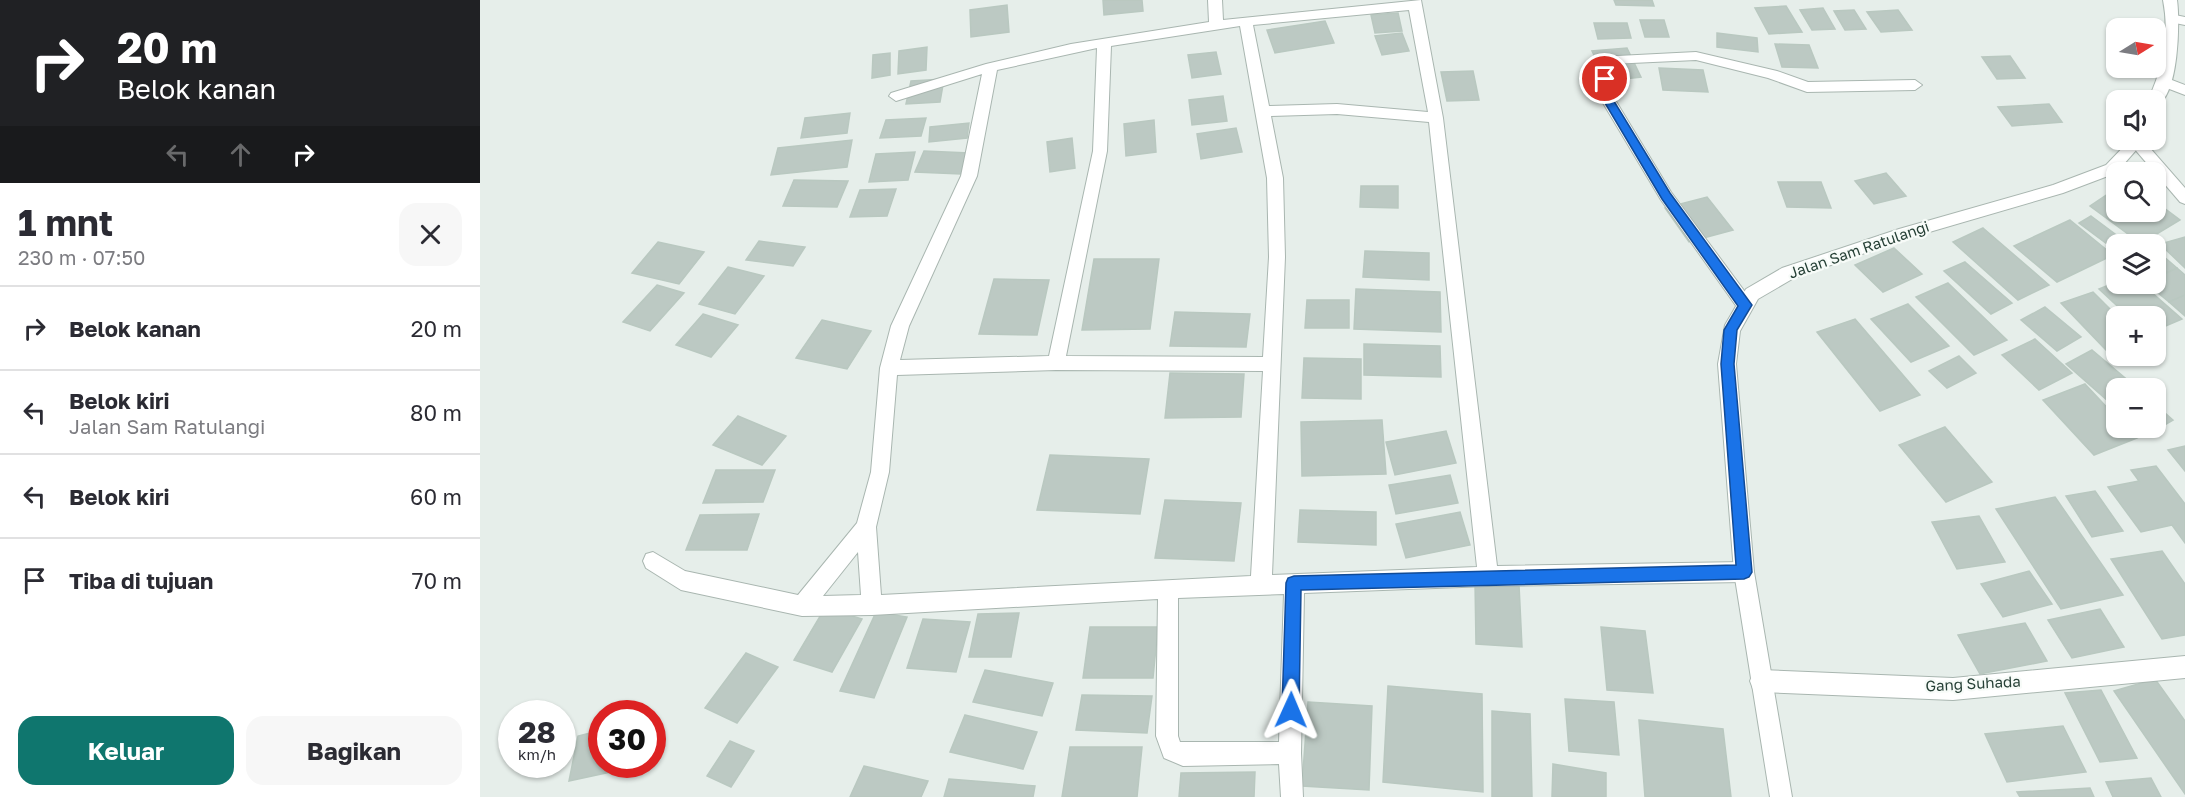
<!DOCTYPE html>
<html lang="id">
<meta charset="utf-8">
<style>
body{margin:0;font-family:"Golos Text",sans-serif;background:#f7f7f7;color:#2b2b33;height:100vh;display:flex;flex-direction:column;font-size:22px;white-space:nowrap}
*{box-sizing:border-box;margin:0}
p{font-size:20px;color:#7c7c81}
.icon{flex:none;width:33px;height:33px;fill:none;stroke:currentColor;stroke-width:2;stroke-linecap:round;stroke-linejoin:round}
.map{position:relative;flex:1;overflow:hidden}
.side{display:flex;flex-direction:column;background:#fff;width:480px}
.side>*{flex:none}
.banner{background:#202124;color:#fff;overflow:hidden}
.needle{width:39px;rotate:79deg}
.buttons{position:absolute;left:1626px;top:18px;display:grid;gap:12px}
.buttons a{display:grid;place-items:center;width:60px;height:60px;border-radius:12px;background:#fff;box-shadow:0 2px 4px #0004;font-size:30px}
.speed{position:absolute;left:18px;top:700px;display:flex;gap:12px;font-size:30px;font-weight:700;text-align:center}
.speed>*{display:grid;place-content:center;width:78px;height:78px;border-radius:50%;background:#fff;box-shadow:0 2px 4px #0004;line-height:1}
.speed small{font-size:15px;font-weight:400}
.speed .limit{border:9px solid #d22;background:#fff;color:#111}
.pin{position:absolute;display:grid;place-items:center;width:51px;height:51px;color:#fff;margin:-26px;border:3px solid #fff;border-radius:50%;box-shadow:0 2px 6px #0007}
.me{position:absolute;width:66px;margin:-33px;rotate:1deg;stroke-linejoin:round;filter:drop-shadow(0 0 4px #0008)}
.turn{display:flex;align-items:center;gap:21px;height:126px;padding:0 18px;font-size:27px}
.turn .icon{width:78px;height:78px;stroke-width:2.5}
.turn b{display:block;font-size:42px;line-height:51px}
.lanes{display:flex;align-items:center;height:57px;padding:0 18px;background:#0003;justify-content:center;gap:30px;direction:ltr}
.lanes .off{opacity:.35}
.round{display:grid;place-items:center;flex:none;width:63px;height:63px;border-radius:18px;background:#f7f7f7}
.summary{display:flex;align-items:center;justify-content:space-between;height:102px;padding:0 18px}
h1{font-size:36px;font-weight:700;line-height:45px}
.button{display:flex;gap:12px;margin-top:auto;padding:12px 18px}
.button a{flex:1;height:69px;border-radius:18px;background:#0f766e;color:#fff;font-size:24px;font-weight:700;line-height:69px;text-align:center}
.button a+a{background:#f7f7f7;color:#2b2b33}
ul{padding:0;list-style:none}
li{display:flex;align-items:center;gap:18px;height:84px;padding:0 18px;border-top:2px solid #e1e1e2}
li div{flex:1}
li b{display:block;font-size:22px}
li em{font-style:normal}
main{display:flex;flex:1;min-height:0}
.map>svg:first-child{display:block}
.building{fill:#bcc9c3;stroke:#b9c8c0;stroke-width:1.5}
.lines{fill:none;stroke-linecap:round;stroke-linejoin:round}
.minor-casing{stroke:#a9b6b0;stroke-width:2}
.tertiary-casing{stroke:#a9b6b0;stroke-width:2}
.minor{fill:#fff;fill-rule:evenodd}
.tertiary{fill:#fff;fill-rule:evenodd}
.route{fill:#1a73e8;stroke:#114b97;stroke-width:1.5}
.labels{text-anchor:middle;stroke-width:4.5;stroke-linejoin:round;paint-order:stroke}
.street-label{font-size:15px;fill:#264036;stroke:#f7fbf8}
</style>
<main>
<section class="side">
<div class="banner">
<div class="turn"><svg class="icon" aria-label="right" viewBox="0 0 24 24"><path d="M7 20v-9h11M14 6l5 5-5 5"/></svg><div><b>20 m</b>Belok kanan</div></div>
<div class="lanes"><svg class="icon off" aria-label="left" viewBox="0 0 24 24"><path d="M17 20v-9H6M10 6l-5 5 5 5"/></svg><svg class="icon off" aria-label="ahead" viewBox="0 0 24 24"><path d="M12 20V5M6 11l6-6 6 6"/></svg><svg class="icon" aria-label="right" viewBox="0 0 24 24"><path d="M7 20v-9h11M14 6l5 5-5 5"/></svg></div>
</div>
<div class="summary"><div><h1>1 mnt</h1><p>230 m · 07:50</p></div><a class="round"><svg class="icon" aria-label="close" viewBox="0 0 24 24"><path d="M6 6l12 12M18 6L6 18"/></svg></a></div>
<ul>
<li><svg class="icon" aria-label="right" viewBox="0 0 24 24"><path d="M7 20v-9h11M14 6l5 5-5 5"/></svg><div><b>Belok kanan</b></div><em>20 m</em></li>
<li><svg class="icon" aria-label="left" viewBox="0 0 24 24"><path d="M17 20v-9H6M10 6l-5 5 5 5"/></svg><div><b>Belok kiri</b><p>Jalan Sam Ratulangi</p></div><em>80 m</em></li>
<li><svg class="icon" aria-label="left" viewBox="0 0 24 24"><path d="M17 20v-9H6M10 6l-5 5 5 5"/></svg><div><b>Belok kiri</b></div><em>60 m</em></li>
<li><svg class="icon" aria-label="arrive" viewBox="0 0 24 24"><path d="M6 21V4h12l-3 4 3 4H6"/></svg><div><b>Tiba di tujuan</b></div><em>70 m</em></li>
</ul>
<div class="button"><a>Keluar</a><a>Bagikan</a></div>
</section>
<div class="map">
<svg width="1705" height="797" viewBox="0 0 1705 797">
<rect width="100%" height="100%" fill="#e6eeea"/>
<g class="building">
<path d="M623 0H662L663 11 624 15Z"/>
<path d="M1134 0H1172L1174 6 1136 5Z"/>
<path d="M527 5 529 32 491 37 490 10Z"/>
<path d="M1306 6 1322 32 1289 34 1275 8Z"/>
<path d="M1343 8 1355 29 1332 30 1320 10Z"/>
<path d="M1374 10 1386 29 1365 30 1354 11Z"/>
<path d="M1418 10 1432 30 1401 32 1387 12Z"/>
<path d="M918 13 922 31 895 33 891 15Z"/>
<path d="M1160 20H1184L1189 37H1165Z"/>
<path d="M845 21 854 43 795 53 787 30Z"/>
<path d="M1114 23H1147L1151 38 1118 39Z"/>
<path d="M922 33 929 51 902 55 895 36Z"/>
<path d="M1237 33 1277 38 1278 52 1237 47Z"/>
<path d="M1295 44 1329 45 1338 68 1302 67Z"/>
<path d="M447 47 446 70 418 74 419 51Z"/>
<path d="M1147 48 1161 77 1126 81 1112 51Z"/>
<path d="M736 52 741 74 712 78 708 55Z"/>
<path d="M410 53V75L392 78 393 55Z"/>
<path d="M1530 56 1545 78 1517 79 1502 57Z"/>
<path d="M1179 68 1223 70 1228 92 1183 90Z"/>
<path d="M993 71 999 100 967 101 961 72Z"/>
<path d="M464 79 460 102 426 104 431 81Z"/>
<path d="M743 96 747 121 712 125 709 100Z"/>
<path d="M1569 104 1582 122 1532 126 1518 107Z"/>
<path d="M370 113 367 133 321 138 325 118Z"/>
<path d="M446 118 441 136 400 138 406 120Z"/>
<path d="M674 120 676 152 646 156 644 124Z"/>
<path d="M489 123 487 138 449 142 450 127Z"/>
<path d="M756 128 762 152 721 159 717 134Z"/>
<path d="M592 138 595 168 570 172 567 142Z"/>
<path d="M372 140 367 167 291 175 298 148Z"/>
<path d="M444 151 489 153 481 174 435 172Z"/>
<path d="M435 152 428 180 389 182 396 154Z"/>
<path d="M1406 173 1426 196 1394 204 1375 181Z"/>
<path d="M314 180 368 181 357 207 303 206Z"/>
<path d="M1298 182H1341L1351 208 1307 207Z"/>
<path d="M881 186H918V208L880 207Z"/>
<path d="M416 189 407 216 370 217 380 190Z"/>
<path d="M1631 192 1636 195V212H1676V202L1700 220 1662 243 1659 242 1610 206Z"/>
<path d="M1227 197 1253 230 1209 242 1185 208Z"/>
<path d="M1611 216 1647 243 1636 244 1635 250 1599 223Z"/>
<path d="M1590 220 1633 255 1577 282 1534 246Z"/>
<path d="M1503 228 1569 285 1538 300 1473 242Z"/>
<path d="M1705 237V268L1680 244Z"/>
<path d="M279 241 325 247 313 266 266 260Z"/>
<path d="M178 242 224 252 199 284 152 273Z"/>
<path d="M1414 248 1442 274 1403 292 1375 265Z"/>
<path d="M1676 250 1697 268 1676 278Z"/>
<path d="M885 251 949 253V280L883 277Z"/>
<path d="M614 259H679L670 329 602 330Z"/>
<path d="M1485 262 1532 303 1511 314 1464 271Z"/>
<path d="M248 267 284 276 255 314 219 304Z"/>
<path d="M1697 268 1705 275V295L1689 302 1667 284H1676V278Z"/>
<path d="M514 279 569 280 557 335 499 334Z"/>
<path d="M1636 282 1662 284 1702 319 1676 330V316H1648L1619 289Z"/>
<path d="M1468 283 1527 340 1494 355 1436 297Z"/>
<path d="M177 285 204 293 170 331 143 322Z"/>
<path d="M876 289 960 292 961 332 874 329Z"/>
<path d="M1613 292 1637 316 1636 349 1628 352 1581 303Z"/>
<path d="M1705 295V316L1689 302Z"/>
<path d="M827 300H869V328H825Z"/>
<path d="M1428 304 1469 346 1431 362 1391 319Z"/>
<path d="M1565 307 1601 337 1577 351 1541 320Z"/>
<path d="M695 312 770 314 766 347 690 346Z"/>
<path d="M223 314 258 325 231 357 196 345Z"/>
<path d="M1375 319 1440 395 1400 411 1337 332Z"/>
<path d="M342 320 391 331 367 369 316 358Z"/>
<path d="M1555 339 1592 373 1559 390 1522 355Z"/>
<path d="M884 344 960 346 961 377 884 375Z"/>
<path d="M1612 350 1657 388H1636V408L1586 364Z"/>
<path d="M1479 356 1496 373 1467 388 1449 371Z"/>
<path d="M824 358 881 359V399L822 398Z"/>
<path d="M690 373 764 374 761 417 685 418Z"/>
<path d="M1605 384 1636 417V428H1646L1657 438 1614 455 1563 400Z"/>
<path d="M1676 405 1693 420 1667 435 1658 428H1676Z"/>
<path d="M258 416 306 436 282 465 233 445Z"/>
<path d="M902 420 906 474 822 476 821 422Z"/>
<path d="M1465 427 1512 482 1466 502 1419 445Z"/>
<path d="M966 431 976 463 915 475 906 442Z"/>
<path d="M1705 446V471L1688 450Z"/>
<path d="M570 455 669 459 660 514 557 510Z"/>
<path d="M1676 466 1705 504V543L1692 525 1661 532 1628 487 1659 481 1651 470Z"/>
<path d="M236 470H295L283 502 223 503Z"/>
<path d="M970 475 978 503 916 514 909 485Z"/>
<path d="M1615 491 1643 531 1612 537 1586 496Z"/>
<path d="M1575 497 1643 595 1581 609 1516 509Z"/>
<path d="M685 500 761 503 754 561 675 558Z"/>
<path d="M820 510 896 512V545L818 542Z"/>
<path d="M980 512 990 545 926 558 916 524Z"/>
<path d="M279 514 267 550H206L220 515Z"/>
<path d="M1499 516 1525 562 1477 569 1452 522Z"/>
<path d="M1682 551 1705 584V635L1682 639 1631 559Z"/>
<path d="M1549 571 1572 604 1523 617 1501 584Z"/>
<path d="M995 582 1039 585 1042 647 996 644Z"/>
<path d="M345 608 382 619 352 672 314 660Z"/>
<path d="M1620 609 1644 647 1592 658 1568 620Z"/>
<path d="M396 612 427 617 394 698 360 691Z"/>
<path d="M539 613 531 657H489L498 614Z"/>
<path d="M443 619 490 622 476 672 427 668Z"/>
<path d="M1545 623 1567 661 1500 674 1478 635Z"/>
<path d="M610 627H678L673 678H603Z"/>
<path d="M1121 627 1165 631 1173 693 1127 690Z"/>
<path d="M266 653 298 667 257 723 225 708Z"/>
<path d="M505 670 573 683 562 716 493 702Z"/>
<path d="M1675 679 1705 721V794L1634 691Z"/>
<path d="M908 686 1002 694 1003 792 903 782Z"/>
<path d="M1621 690 1657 758 1620 762 1585 693Z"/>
<path d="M602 695 672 696 667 733 596 730Z"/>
<path d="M1085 699 1134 702 1139 755 1089 751Z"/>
<path d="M828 702 892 706 889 790 822 786Z"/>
<path d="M1012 711 1050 714 1052 797H1012Z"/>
<path d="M485 715 557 732 543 769 470 752Z"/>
<path d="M1159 720 1243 729 1251 797H1165Z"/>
<path d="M1583 726 1606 772 1527 782 1505 734Z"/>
<path d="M122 730V765H137L135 771 89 781 98 736Z"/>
<path d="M250 741 274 751 251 787 227 776Z"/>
<path d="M590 747H662L657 797H582Z"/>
<path d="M1073 764 1126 773V797H1072Z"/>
<path d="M384 766 448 781 441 797H370Z"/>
<path d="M775 772 774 797H699L701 773Z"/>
<path d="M1671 778 1681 797H1633L1626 782Z"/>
<path d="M469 779 555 786 553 797H464Z"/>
<path d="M1610 788 1614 797H1540L1537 792Z"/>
</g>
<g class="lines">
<defs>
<g id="minor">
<path d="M728 0H742L743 20 941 0 963 118 1017 566 1264 562 1271 565 1274 572 1271 579 1264 582 1008 586 824 593 821 753 823 797H801L799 764 703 766 684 758 676 736 678 599 392 615 322 616 201 590 166 568 163 561 166 554 173 552 205 571 318 595 377 523 391 472 400 368 411 326 481 176 502 74 416 101 409 96 411 93 506 64 591 44 729 22ZM929 10 948 112 857 104 789 106 773 25ZM760 26 787 178 789 257 783 357 586 356 627 151 631 46ZM617 48 613 151 569 356 420 360 429 326 497 176 517 70ZM857 114 949 122 997 567 792 575 805 257 803 178 791 116ZM576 370 783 371 771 576 401 595 396 527 409 472 417 375ZM378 552 381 595 343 596ZM804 594 799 742H700L698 736V598Z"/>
<path d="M1695 15 1705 17V25L1690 22 1688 19 1690 16Z"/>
<path d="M1216 52 1297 71 1328 82 1435 80 1442 85 1435 90 1327 92 1288 78 1216 60 1130 64 1134 98 1191 192 1271 300 1273 305 1271 310 1265 312 1259 310 1181 200 1120 98 1116 60 1118 57Z"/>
<path d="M1684 77 1705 85V95L1679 85 1677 82 1679 79Z"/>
<path d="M1651 140H1663L1705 188V204L1700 202 1652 146Z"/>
<path d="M1705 656V678L1473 700 1281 692 1273 689 1270 681 1273 673 1281 670 1473 678Z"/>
</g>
<g id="tertiary">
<path d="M1683 0H1697C1700 20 1699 98 1676 105V100H1668C1683 68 1690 36 1683 0Z"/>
<path d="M1650 140H1665L1636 173 1583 193 1422 240 1314 278 1278 299 1260 331 1256 364 1274 572 1312 797H1290L1254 572 1238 364 1245 325 1266 289 1302 268 1419 229 1573 185 1626 165Z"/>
</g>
</defs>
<use href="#minor" class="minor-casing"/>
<use href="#tertiary" class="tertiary-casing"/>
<use href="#minor" class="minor"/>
<use href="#tertiary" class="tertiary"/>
</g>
<path class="route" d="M1125 75 1130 79 1132 98 1190 193 1272 305 1257 330 1254 364 1272 572 1269 577 1264 579 821 590 819 710 817 716 811 719 805 716 802 710 806 583 808 578 814 576 1256 565 1241 364 1244 330 1258 306 1182 199 1122 98 1120 79Z"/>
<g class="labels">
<g class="street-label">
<text transform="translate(1379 250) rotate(-19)" y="5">Jalan Sam Ratulangi</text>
<text transform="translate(1493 684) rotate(-3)" y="5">Gang Suhada</text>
</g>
</g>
</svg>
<div class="buttons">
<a><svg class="needle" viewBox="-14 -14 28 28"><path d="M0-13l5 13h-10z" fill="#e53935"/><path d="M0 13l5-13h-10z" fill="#7c7c81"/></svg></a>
<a><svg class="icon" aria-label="sound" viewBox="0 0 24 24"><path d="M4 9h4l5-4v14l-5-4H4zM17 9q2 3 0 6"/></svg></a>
<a><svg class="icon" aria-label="search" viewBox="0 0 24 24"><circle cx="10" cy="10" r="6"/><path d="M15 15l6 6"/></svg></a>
<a><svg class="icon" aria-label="layers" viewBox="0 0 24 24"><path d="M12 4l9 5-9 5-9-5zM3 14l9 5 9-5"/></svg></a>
<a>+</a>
<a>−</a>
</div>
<div class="speed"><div>28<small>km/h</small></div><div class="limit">30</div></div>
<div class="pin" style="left:1125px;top:79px;background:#d93025"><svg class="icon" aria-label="arrive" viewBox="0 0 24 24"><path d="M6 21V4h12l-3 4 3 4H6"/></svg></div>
<svg class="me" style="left:811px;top:710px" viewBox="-20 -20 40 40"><path d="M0-17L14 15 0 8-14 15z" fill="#1a73e8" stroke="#fff" stroke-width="4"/></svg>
</div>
</main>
